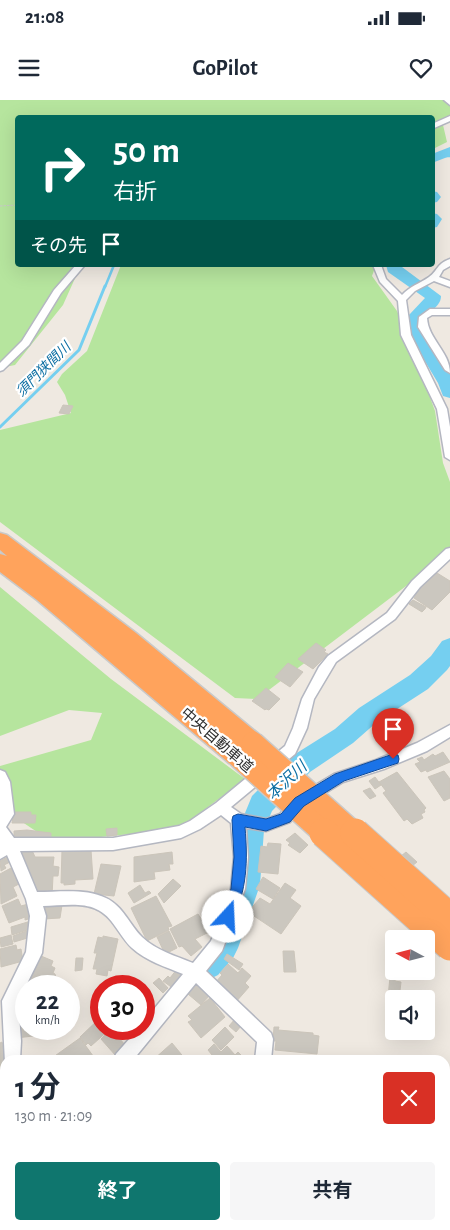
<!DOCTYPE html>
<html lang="ja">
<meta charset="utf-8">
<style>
body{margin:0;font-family:"Alegreya Sans","Noto Sans JP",sans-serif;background:#f6f6f7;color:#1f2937;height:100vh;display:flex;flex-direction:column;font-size:19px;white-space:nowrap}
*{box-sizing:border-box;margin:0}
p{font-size:16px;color:#747a83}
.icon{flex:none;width:28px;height:28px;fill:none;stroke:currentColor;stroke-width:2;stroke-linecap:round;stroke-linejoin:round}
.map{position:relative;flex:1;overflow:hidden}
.side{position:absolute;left:0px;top:955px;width:450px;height:175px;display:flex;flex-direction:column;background:#fff;border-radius:15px 15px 0 0;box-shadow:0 5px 20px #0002}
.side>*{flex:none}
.guide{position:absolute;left:15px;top:15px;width:420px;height:152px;border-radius:5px;box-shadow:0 5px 20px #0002;background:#00695c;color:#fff;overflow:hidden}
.needle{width:32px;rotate:277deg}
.controls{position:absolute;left:385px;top:830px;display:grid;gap:10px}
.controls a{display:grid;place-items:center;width:50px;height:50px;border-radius:5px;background:#fff;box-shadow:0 5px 20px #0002;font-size:25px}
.speed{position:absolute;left:15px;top:875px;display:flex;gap:10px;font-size:25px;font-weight:700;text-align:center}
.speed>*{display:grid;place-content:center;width:65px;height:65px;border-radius:50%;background:#fff;box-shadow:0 5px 20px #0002;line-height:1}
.speed small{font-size:12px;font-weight:400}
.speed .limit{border:8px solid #d22;background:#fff;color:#111}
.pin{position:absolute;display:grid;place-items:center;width:42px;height:42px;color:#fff;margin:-51px -21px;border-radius:50% 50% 50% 0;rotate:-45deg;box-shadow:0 0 5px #0007}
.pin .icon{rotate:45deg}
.me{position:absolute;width:55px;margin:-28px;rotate:20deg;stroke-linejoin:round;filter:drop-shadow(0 0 4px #0008)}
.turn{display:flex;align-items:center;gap:18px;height:105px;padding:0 15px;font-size:22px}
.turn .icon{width:65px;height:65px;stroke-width:2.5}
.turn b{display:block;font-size:35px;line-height:42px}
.then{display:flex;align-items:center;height:48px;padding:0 15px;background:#0003;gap:10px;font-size:19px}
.round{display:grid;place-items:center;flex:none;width:52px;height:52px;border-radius:5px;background:#f6f6f7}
.summary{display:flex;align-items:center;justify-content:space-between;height:85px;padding:0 15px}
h1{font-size:30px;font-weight:700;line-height:38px}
.cta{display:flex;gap:10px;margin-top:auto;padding:10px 15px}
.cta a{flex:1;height:58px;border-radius:5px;background:#0f766e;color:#fff;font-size:20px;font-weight:700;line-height:58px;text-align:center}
.cta a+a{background:#f6f6f7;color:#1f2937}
.status{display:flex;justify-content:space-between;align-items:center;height:35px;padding:0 25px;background:#fff;direction:ltr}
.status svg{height:14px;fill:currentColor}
header{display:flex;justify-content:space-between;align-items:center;height:65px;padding:0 15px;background:#fff;font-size:22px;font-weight:700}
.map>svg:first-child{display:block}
.green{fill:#b6e59e}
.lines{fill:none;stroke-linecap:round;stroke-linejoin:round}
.stream-far1{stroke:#75cff0;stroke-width:2.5}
.stream{stroke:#75cff0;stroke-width:3}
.river{fill:#75cff0;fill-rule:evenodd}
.building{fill:#cbc7bf;stroke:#cbc5ba}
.minor-casing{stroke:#b4b7c1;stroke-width:3}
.motorway-casing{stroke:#c9c9c9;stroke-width:3}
.path{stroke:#c9c9c9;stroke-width:1;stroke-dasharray:2.5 1;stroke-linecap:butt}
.minor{fill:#fff;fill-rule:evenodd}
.motorway{fill:#ffa35c;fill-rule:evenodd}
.rail{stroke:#a3a6b8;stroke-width:5}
.motorway-bridge-far1-casing{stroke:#c9c9c9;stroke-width:25;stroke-linecap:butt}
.motorway-bridge-casing{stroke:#c9c9c9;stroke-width:31;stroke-linecap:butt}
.motorway-bridge-far1{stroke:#ffa35c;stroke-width:22}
.motorway-bridge{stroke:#ffa35c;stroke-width:29}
.route{fill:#1a73e8;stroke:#114b97}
.labels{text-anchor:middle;stroke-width:4.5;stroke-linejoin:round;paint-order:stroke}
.far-water-label{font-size:14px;font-style:italic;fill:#0d6fa3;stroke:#fff}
.street-label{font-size:15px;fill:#2e2e2e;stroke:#fff}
.water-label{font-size:16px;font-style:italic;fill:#0d6fa3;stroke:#fff}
</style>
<div class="status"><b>21:08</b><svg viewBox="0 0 49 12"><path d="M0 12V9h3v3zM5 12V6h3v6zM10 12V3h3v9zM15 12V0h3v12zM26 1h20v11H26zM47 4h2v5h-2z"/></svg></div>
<header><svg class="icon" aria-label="menu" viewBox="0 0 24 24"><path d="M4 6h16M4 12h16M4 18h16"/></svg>GoPilot<svg class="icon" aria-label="heart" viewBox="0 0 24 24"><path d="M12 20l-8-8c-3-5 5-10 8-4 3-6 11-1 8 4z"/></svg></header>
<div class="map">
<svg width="450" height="1130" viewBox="0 0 450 1130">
<rect width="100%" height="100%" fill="#efe9e1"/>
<g class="green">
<path d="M0 0H450V17L443 25 447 42 433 49 432 18H18V165H81L63 205 15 265 0 268Z"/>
<path d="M121 165H376L372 176 397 211 404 226 435 311 443 363 450 382V450L447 455 257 599 235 598 0 422V330L71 313 65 295 57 282 62 274 87 251Z"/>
<path d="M0 487 111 579 245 679 179 729 52 742 0 707V666L91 640 102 613 69 610 0 636Z"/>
</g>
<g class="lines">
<g class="stream-far1">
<path d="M442 56H450"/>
<path d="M105 187 114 165"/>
</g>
<path class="stream" d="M0 327 79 250 105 186"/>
<g class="river">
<path d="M450 47V56L432 63V54Z"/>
<path d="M432 91 437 92 441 97 437 102 432 103Z"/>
<path d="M432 113 437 114 442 119 437 127 432 128Z"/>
<path d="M386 165H402V167L441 196C441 209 424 211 423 228L450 273V298L443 296 438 283 405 228 409 215 425 198 388 172Z"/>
<path d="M450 538V566L447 570 428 589 377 622 353 643 310 672 272 711 264 730 260 785 238 848 233 858 218 875 208 880 198 875 193 865 198 855 212 839 232 785 238 730 252 696 292 656 335 629 359 608 410 575 431 556 442 541Z"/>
<path d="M5 1092V1125H14L5 1130H0V1094Z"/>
</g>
</g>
<g class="building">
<path d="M63 305 73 306 69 314 59 313Z"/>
<path d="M437 473 450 481V492L432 510 414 498 419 489Z"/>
<path d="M413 500 426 507 425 509 422 512 409 504Z"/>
<path d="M316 543 326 550 324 552 328 554 313 569 298 559Z"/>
<path d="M288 563 303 572 290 587 275 577Z"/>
<path d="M266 588 280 599 269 610 266 609 265 610 252 601Z"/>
<path d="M443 652 450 662 427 672 426 670 421 672 415 664 420 662 417 659 422 657 424 660 433 654 435 656Z"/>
<path d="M444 671 450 679V698L444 701 428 677Z"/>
<path d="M397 672 426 708 424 710 425 712 421 714 423 718 412 724 407 719 404 721 383 693 386 691 379 682Z"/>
<path d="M375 677 381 685 375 689 369 681Z"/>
<path d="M370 688 376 696 370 699 363 691Z"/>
<path d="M14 712H31V715H36L35 723H12Z"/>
<path d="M117 728V735L107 736 106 729Z"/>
<path d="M27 730 51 733V738L26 739 14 736V731Z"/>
<path d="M295 733 308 745 300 753 288 745 290 743 286 740Z"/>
<path d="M268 743 281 744 278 774 258 772 261 746 267 747Z"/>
<path d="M31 748 35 757H54L53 766 59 767 58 776H53L52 796H38L31 787 32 776H27L15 753Z"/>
<path d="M62 750H91L93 779 75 780V784L64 785V783H61Z"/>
<path d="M172 752 173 764H169L170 770 154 772 155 779 134 782V757Z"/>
<path d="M406 752 417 762 412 766 401 756Z"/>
<path d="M9 756 12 761 4 765 6 768 1 771 0 761Z"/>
<path d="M101 764 121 766 114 796 94 794Z"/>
<path d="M11 768 19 784 13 787 17 796 1 804 0 774Z"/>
<path d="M263 777 280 788 273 799 256 789Z"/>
<path d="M173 779 181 786 164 803 158 794Z"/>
<path d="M285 783 296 790 290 798 301 806 281 834 248 812 260 798 270 804Z"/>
<path d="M140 785 145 793 149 791 151 793 134 803 128 793Z"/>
<path d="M156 796 172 826 168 827 169 830 147 841 131 808Z"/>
<path d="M18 799 21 806 32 803 35 817 25 820V817L9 823 2 806Z"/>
<path d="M45 805H62L60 818 43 819Z"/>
<path d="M198 814 209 832 195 839 202 847 191 856 182 846 179 847 170 829Z"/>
<path d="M31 821 33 828 12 835 11 827Z"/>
<path d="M29 830 31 837 14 842 13 836Z"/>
<path d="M169 831 177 848 165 854 157 837Z"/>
<path d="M11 835 13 844 1 847 0 838Z"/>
<path d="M103 836 118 839 111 871 108 870 107 876 96 874 97 869H93L97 853H94L98 837 103 838Z"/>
<path d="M16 845 17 850 21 849 23 861 1 867 0 849Z"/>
<path d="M283 851H294L296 872H284Z"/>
<path d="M227 854 243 864 239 870 224 859Z"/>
<path d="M41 856 53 861 51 866 55 868 53 873 55 874 56 878 52 886H31L27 884Z"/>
<path d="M76 858H83L82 870 75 871Z"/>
<path d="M228 864 238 873 242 868 251 876 245 883 249 887 235 903 215 883 222 875 220 873Z"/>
<path d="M177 869 185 875 174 889 163 881 168 876 170 878Z"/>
<path d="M390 877 395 878V881L401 882 399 899 388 897Z"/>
<path d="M159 878 168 888 163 893 153 883Z"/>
<path d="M197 884 210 895 201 905 188 894Z"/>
<path d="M22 888H26V929H42V935L16 938 18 905H22Z"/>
<path d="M101 896V915L92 904Z"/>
<path d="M210 898 225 917 201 938 188 922 192 920 188 916Z"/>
<path d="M101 917V929H110L91 946 88 943 86 945 80 937Z"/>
<path d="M235 919 241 926 236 932 229 926Z"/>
<path d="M225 927 234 937 221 950 212 940Z"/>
<path d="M274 927H279L278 930 313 933V935L319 936 317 954 275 950 276 941H273Z"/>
<path d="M111 929 126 946 116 956 101 939Z"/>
<path d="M80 938 96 960H54L52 958Z"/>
<path d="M2 942 7 960 4 963 5 975 0 977V943Z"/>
<path d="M172 943 186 960H153Z"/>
<path d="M214 944 221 952 227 946 235 955 238 952 246 960H216L208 950Z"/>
<path d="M112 1125H130L126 1130H116Z"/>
<path d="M132 1125H151L156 1130H128Z"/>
<path d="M266 1125H286V1130H265Z"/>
<path d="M287 1125 312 1127 313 1130H287Z"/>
</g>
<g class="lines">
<defs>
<g id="minor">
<path d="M444 0H450V5Z"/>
<path d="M450 16V21L432 29V24Z"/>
<path d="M450 159V166L443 170 439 177 450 181V187L434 181 415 191 406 200 411 235 447 309 450 327V360L445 357 437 309 401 235 398 201 380 182 373 165H381L386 179 402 195C410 186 419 184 429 177 438 171 436 164 450 159Z"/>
<path d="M76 165 84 166 61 193 29 245 3 270 0 271V263L22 241 54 190Z"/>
<path d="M450 209V215H432L427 218C428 239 450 252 450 273L445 270 418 227 419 217 430 209Z"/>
<path d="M450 448V459L420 487 395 519 336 562 314 599 307 628 295 654 231 707 241 714 266 719 280 714 294 698 334 674 376 660 417 643 450 625V637L427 651 384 669 343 682 304 706 290 722 266 731 246 728 248 757 245 789 222 851 206 871 271 933 273 939 271 960H255L257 942 196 883 133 960H114L116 954 138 929H144V921L183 874C166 867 146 861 132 848 119 836 113 816 96 809 81 802 59 806 43 806L46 816 42 853 18 902 21 941 20 960H5V963L2 901 26 852 30 816 26 799 7 755 0 759V670L5 672 10 682 14 714 6 727 14 738H113L179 726 190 721 216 703 285 646 293 628 302 599 319 567 328 556 387 513 412 481 446 449ZM221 715 231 723 234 757 231 789 211 841 193 863C176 856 155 850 142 837 129 824 123 806 106 798 86 788 59 792 37 792L20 751 113 750 181 738 200 729Z"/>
<path d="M5 979V1004L1 1005 0 981Z"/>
<path d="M90 1125H111L113 1130H92Z"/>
</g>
<path id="motorway" d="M0 433 7 435 136 533 261 636 265 643 261 650 253 653 248 651 250 656 247 663 238 666 229 663 37 500 0 472V454L7 456 0 450Z"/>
</defs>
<use href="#minor" class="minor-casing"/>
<use href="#motorway" class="motorway-casing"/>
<path class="path" d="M0 106 18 105"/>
<use href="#minor" class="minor"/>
<use href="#motorway" class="motorway"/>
<g class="rail">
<path d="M0 1046 5 1053"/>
<path d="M61 1125 65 1130"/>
</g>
<defs>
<g id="motorway-bridge-far1">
<path d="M253 643 356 735"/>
<path d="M238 656 326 735"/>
</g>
<g id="motorway-bridge">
<path d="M324 733 450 846"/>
<path d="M355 733 450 818"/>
</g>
</defs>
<use href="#motorway-bridge-far1" class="motorway-bridge-far1-casing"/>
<use href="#motorway-bridge" class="motorway-bridge-casing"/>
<use href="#motorway-bridge-far1" class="motorway-bridge-far1"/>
<use href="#motorway-bridge" class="motorway-bridge"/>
</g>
<path class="route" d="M393 654 398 655 399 659 398 663 344 681 304 706 290 722 266 731 245 727C248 762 247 789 232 822L228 824 223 822 221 817 231 789 234 757 232 720 233 716 238 714 266 719 281 714 295 698 335 674Z"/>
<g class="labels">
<g class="far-water-label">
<text transform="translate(43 269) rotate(-45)" y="5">須門狭間川</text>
</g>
<g class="street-label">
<text transform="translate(217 640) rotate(41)" y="5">中央自動車道</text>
</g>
<g class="water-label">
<text transform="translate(286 680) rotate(-43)" y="6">本沢川</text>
</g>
</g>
</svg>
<div class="controls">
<a><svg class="needle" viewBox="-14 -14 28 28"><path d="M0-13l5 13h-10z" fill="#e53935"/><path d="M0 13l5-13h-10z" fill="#747a83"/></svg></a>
<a><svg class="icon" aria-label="sound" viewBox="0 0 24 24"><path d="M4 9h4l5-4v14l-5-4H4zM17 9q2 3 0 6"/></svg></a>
</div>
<div class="speed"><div>22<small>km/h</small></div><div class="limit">30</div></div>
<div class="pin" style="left:393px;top:659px;background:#d93025"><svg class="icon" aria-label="arrive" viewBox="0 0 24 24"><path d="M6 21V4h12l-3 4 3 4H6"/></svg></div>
<svg class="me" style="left:228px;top:817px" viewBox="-20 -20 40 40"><circle r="19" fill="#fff"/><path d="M0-13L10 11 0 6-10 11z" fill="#1a73e8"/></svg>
<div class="guide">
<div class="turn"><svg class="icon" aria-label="right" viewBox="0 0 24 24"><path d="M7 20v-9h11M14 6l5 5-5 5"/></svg><div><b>50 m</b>右折</div></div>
<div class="then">その先<svg class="icon" aria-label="arrive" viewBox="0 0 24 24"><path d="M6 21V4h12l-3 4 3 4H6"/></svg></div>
</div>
<section class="side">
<div class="summary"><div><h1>1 分</h1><p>130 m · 21:09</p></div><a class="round" style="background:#d93025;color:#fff"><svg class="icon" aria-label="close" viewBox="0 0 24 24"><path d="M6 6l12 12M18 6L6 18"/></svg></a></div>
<div class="cta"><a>終了</a><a>共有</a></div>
</section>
</div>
